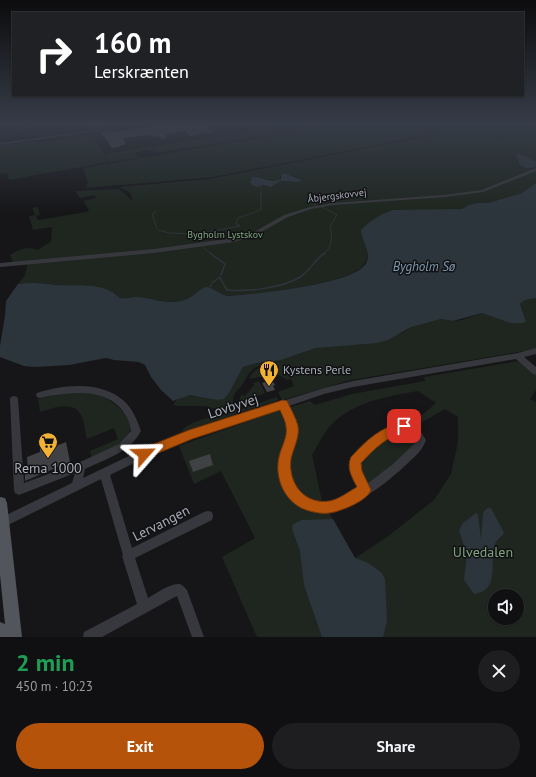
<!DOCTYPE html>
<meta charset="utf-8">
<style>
body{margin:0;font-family:"PT Sans",sans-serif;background:#1e1e20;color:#f1f3f6;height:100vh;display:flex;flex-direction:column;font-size:15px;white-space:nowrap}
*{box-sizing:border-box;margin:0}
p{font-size:13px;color:#9c9d9f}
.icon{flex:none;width:22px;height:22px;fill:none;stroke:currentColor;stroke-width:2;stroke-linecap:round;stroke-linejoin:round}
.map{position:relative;height:637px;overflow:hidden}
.sheet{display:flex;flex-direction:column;background:#101012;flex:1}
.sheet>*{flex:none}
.top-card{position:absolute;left:12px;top:12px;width:512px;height:84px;border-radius:0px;box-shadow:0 1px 3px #0004,0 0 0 1px #303032;background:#202124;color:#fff;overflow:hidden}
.controls{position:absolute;left:488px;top:589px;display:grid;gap:8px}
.controls a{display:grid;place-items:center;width:36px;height:36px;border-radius:50%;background:#101012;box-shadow:0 1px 3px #0004,0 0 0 1px #303032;font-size:20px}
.pin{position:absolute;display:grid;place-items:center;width:34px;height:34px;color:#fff;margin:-17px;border-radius:8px;box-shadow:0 2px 6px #0006}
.me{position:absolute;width:44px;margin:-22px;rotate:65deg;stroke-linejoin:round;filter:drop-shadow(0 0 3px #0008)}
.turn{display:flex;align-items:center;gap:14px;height:84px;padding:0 16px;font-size:18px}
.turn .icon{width:52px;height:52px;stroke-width:2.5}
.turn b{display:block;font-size:28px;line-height:34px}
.round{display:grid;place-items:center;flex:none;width:42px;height:42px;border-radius:21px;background:#1e1e20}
.overview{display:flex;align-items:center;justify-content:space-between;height:68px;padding:0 16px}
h1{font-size:24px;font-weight:700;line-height:30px;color:#1e9e55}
.primary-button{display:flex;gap:8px;margin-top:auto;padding:8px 16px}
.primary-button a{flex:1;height:46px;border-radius:24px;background:#b45309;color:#fff;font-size:16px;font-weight:700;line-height:46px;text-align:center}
.primary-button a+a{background:#1e1e20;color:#f1f3f6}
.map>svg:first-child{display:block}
.green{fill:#1e261f;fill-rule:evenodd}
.water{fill:#2c353c}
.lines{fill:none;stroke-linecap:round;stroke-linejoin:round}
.stream-far1{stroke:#2c353c;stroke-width:1}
.stream{stroke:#2c353c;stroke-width:1.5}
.building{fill:#404145}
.minor{fill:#37383d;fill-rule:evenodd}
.major{fill:#53555c;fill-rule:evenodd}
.route{fill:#b45309;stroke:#753606}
.labels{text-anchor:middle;stroke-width:3;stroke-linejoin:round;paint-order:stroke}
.far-street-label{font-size:10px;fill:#a8adb8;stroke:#111113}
.far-park-label{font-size:10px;fill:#7fa381;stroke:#111113}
.poi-label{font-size:12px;fill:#a8adb8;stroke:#111113;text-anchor:start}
.water-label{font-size:13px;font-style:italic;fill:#7f9bb3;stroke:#111113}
.near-street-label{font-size:14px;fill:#a8adb8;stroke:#111113}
.near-poi-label{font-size:14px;fill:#a8adb8;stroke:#111113}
.near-park-label{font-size:14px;fill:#7fa381;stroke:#111113}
</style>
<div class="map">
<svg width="536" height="637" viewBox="0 0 536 637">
<rect width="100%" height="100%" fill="#161618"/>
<g class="green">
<path d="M292 124H331L163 152C152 153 146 145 135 153L137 156 141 157 110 162 105 154Z"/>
<path d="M341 124H407L431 134 213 177 86 188 88 183 83 168Z"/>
<path d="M410 124H529L471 127 435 133Z"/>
<path d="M536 124V161L519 153 516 156 519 159V164C524 169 529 169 536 167V183L522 193 488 203H477L468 205 463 209 361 235C366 243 370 254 365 263 353 285 253 294 228 296 221 295 211 286 205 287 198 290 192 298 184 300 165 306 152 297 135 297 130 297 125 299 120 298L115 293 105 290 43 283 18 284 25 275 28 262H13L10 255C19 249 27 246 38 250L51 241 52 227 33 230 29 216 35 215 32 208 38 207 40 215 36 216 38 220 86 212 89 210 83 201 96 198 95 195 80 198 75 191 119 189 133 201C128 186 128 194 120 187L209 179 469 128ZM284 173 301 179 291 182 280 181 267 187 262 185 259 186 252 185V177C261 177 273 182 280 180V176Z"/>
<path d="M92 135 109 162 9 180 7 173 0 174V146L36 141 37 143Z"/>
<path d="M536 298V348L531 350 351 380 282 400 278 392 294 386 291 379 287 380 277 374 249 379C253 366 270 365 281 361L270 363 269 361 299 354 316 348 402 333 411 327 427 322 441 319 453 321 462 320 482 313 526 320 520 304 525 300Z"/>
<path d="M267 361 268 363C263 365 257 366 253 369 248 373 247 377 244 382 240 390 232 391 233 403L227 407 219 410 205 406H178L173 405C182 389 203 397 217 400L229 393 243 367Z"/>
<path d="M519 361 536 375V390L530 399 536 402V637H257L222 557 255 538 221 471 194 484 179 446 283 409C296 431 287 435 282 456 276 489 296 510 328 511L355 558 387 537 434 500 451 474 458 442V417L445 409 419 424 415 421 436 403 418 391C389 396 357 401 334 422 325 430 318 445 312 455L322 501 325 505C299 505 283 483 288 459 289 450 294 443 295 435 295 425 292 416 288 408L310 401 315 405 352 394 425 381 424 377ZM495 596H517V618H495Z"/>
<path d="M259 381 265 393 242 402H239L241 395 245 396 254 385 253 383Z"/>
<path d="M66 392C75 393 87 392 96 394 109 397 136 417 129 433 128 436 123 442 119 444 112 450 100 454 92 458L90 451 118 439 114 428 87 439C85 432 85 424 82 417 75 399 53 408 40 412L38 399Z"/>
<path d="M277 397 278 400 181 432C184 424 209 416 218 417Z"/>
<path d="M408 429 417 442 408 454 368 484H365L358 463C375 442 383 436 408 429Z"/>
</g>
<g class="water">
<path d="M519 153 536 161V167C529 169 524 169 519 164V159L515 156Z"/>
<path d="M284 173 302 180 298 182 280 181 271 187 262 185 257 187 252 185 250 181 252 179 251 177C261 176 272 184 281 179V175Z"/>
<path d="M536 183V298L525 300 520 304 526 321 523 323H511L482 313 453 321 441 319 411 327 388 340 377 343 316 348 281 360 258 363 243 367 229 393 224 399 217 400 190 395 173 401 161 390 151 377 145 365 139 362 114 360 106 358 69 365 35 367 24 366 0 357V346L5 316 6 301 18 284C31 282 44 283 58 285 77 286 105 282 120 298 126 299 130 297 135 297 152 297 166 306 184 300 192 298 198 290 205 287 211 286 221 295 228 296 254 294 349 285 365 265 373 253 361 241 361 230 370 221 380 214 393 210L462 209 468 205 477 203H488L522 193Z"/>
<path d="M488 508H491L504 533C502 537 498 538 496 542 487 557 503 590 474 594L464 580 467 555 459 530 463 523 476 513 478 515 481 539 483 513 485 510Z"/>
<path d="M333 519 355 558 368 563 382 573 385 579 387 621 383 637H322L304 585 300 551 292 529 293 524 302 520Z"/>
</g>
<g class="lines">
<g class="stream-far1">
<path d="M468 124 470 126"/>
<path d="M487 136 492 139"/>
<path d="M493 140 502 144 506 148"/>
<path d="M261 185V189"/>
<path d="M307 201 316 205"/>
<path d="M322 207 337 215 330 227C333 236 332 249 323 254"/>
<path d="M157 211 152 214 157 228"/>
<path d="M158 230 169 233 196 234"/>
<path d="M201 243 198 234 240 226 236 224 238 218 261 210V191"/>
<path d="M203 247 211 254"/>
</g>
<g class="stream">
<path d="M210 253 225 264 221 275"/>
<path d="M220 278 227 290C247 292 283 288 300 277 310 271 315 259 325 253"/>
<path d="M212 283 220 277"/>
<path d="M210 287 211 285"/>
</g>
</g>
<g class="building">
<path d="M91 124H108L110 126 92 129 90 125H92Z"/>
<path d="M169 124H203L213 132 190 136 185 131 165 135 167 137H165L166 138 162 139 159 136 153 137 151 135 123 138 126 144 119 146 120 147 112 148 101 132 112 130 113 132 119 131Z"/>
<path d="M270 380 274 383 275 385 273 386 275 390 267 392 262 383Z"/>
<path d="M66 442 70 462 25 481V472L28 470 27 457 40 452V447L51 443V448Z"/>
<path d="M210 454 213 465 193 472 189 461Z"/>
</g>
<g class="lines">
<g class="minor">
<path d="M48 124H55L19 129 17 128Z"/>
<path d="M139 124H145L0 145V143Z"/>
<path d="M536 168V171L483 192 444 197 333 205 311 209 288 217 256 235 234 242 154 253 0 267V263L154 249 233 238 252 233 284 215 310 207 333 203 444 195 482 190Z"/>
<path d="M536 348V354L524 357 536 367V375L533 374 516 359 353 387 324 394 289 406C299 424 298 434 292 453 290 460 288 467 289 474 290 480 293 486 297 491 313 511 341 498 359 489 356 482 350 474 350 466 351 448 400 412 415 424 419 428 423 435 426 440 423 450 414 457 407 464 388 482 354 509 326 512 314 513 301 509 293 501 288 496 285 490 283 485 274 464 287 452 288 432 288 423 285 416 281 408L214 430 160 450 110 475 132 548 204 512 208 511 212 512 213 516 212 520 135 558 148 598C155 594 170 583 179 584 182 584 185 588 187 590L204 637H192L177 596 173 598 102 637H83L84 632 137 604 122 556 123 555 101 479 0 529V518L72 483 75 473 19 495 15 493 14 490 10 399 11 397 14 396 17 397 18 399 24 483 78 463 119 444 131 431C130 426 129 420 126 416 109 386 69 392 40 398L37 397 36 395 37 393C64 384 102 381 124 401 133 409 137 420 141 431 130 452 106 459 85 469L83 478 154 444 213 423 324 388 353 381 518 353ZM406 430H409L416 441V442L393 464 367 484C364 478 360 472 360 466 360 451 393 433 406 430Z"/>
</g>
<path class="major" d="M0 497 5 498 7 503 22 637H0V622L5 624 0 575Z"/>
</g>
<linearGradient id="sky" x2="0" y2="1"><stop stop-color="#0c0c0d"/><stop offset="0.58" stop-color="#363c48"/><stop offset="1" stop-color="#363c48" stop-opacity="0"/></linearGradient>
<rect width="536" height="213" fill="url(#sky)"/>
<path class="route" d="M283 400 287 401C291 409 296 418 298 426 300 437 293 449 291 459 288 483 304 505 330 501 339 499 348 492 357 487 352 477 346 468 351 457 364 443 375 432 393 425 399 423 403 420 408 422L410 426 408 429C385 439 378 445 361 463L362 471 371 490C368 499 350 507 341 510 328 515 319 514 306 510 285 503 274 478 279 457 281 447 288 437 286 427 286 422 282 415 280 410L192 439 144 459 139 458 138 454 139 450 189 430Z"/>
<defs>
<symbol id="restaurant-pin" viewBox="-11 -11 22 30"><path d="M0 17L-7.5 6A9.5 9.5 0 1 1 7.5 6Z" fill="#f2b134" stroke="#111113"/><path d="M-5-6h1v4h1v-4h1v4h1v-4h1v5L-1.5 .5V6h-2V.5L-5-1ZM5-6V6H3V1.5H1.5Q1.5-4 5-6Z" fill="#111"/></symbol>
<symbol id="supermarket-pin" viewBox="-11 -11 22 30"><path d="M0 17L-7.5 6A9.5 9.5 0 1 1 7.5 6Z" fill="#f2b134" stroke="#111113"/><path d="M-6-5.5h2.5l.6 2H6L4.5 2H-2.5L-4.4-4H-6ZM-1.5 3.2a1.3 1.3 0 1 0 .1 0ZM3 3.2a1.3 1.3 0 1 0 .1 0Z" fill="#111"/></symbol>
</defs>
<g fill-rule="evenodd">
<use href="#restaurant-pin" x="258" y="359" width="22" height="30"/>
<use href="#supermarket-pin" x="37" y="431" width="22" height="30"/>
</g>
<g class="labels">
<g class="far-street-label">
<text transform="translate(337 195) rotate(-7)" y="4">Åbjergskovvej</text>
</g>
<g class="far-park-label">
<text x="225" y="238">Bygholm Lystskov</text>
</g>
<g class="poi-label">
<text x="283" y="374">Kystens Perle</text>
</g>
<g class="water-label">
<text x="424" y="271">Bygholm Sø</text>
</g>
<g class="near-street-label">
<text transform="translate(233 406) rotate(-18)" y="5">Lovbyvej</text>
<text transform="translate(161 523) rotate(-27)" y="5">Lervangen</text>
</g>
<g class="near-poi-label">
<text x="48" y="473">Rema 1000</text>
</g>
<g class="near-park-label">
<text x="483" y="557">Ulvedalen</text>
</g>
</g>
</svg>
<div class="controls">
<a><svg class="icon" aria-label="sound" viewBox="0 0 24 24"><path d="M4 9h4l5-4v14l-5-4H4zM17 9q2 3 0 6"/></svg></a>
</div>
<div class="pin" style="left:404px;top:426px;background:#d93025"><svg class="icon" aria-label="arrive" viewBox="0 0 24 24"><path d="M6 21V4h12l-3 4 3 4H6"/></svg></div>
<svg class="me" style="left:144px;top:454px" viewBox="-20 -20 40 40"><path d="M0-17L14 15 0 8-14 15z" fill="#b45309" stroke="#fff" stroke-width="4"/></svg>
<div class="top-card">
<div class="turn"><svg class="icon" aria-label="right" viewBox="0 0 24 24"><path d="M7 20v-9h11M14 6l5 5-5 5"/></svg><div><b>160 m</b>Lerskrænten</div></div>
</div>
</div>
<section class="sheet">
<div class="overview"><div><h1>2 min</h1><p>450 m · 10:23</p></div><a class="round"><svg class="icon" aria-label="close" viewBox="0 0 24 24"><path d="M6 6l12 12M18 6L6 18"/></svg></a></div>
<div class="primary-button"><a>Exit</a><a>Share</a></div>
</section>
